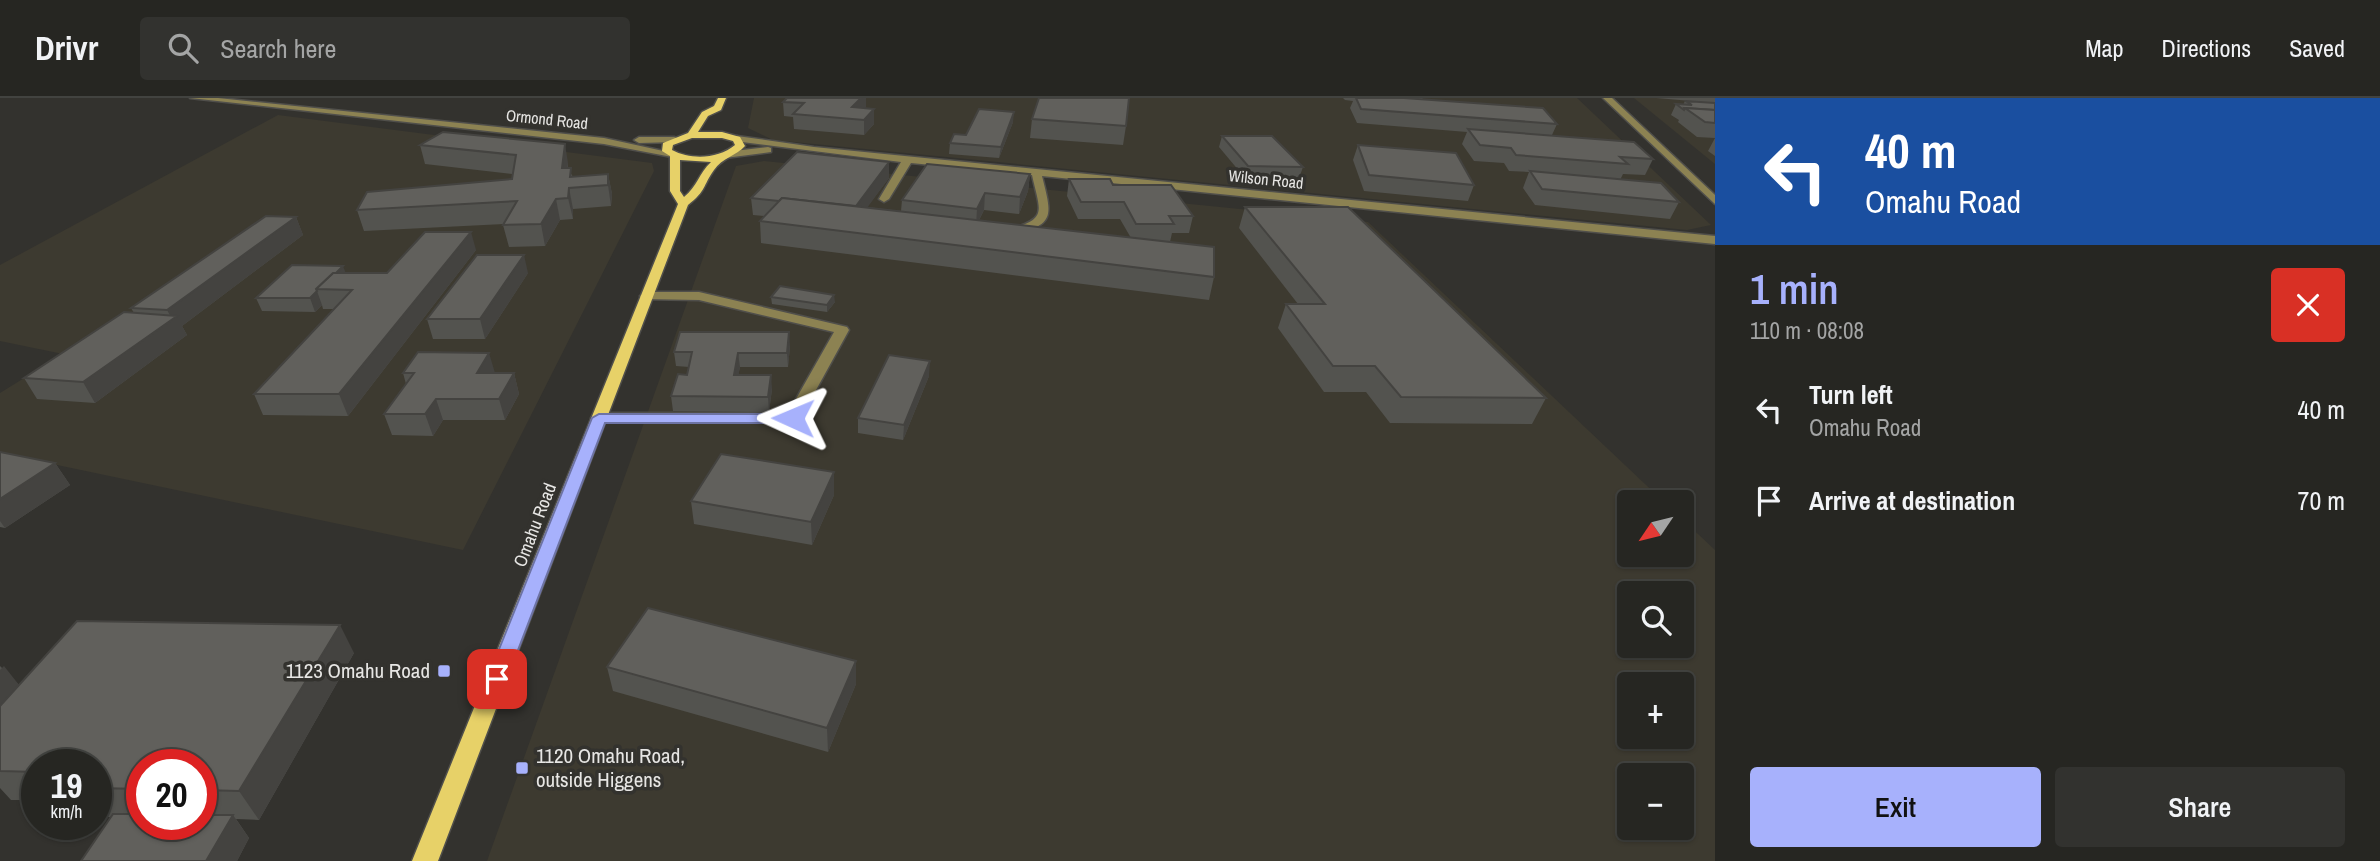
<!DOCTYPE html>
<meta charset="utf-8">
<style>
body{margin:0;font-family:"Archivo Narrow",sans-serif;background:#32322f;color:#f1f3f6;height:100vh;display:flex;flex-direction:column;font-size:26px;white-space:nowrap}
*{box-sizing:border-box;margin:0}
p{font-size:23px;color:#a4a5a5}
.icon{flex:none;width:38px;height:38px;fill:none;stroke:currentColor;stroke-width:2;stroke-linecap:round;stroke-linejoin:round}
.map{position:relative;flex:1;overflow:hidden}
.drawer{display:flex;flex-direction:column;background:#262622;width:665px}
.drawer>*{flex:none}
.top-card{background:#1a4fa0;color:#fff;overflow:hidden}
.needle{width:46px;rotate:235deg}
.tools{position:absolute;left:1617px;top:392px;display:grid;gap:14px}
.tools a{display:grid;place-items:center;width:77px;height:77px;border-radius:7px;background:#262622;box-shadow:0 2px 5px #0004,0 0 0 2px #424340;font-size:35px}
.speed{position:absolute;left:21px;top:651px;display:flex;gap:14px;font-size:35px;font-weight:700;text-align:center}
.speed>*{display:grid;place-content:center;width:91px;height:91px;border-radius:50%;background:#262622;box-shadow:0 2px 5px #0004,0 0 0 2px #424340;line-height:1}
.speed small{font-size:18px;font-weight:400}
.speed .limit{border:10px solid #d22;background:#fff;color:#111}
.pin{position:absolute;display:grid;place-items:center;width:60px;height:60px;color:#fff;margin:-30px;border-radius:14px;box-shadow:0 4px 10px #0006}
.me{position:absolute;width:77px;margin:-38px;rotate:271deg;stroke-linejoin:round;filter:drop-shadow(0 0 5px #0008)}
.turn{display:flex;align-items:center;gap:24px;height:147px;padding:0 35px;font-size:32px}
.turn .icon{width:91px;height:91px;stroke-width:2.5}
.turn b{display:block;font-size:49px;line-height:60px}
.round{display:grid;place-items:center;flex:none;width:74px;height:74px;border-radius:7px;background:#32322f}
.overview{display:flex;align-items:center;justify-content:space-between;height:119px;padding:0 35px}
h1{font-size:42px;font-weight:600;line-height:52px;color:#a7b1fc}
.button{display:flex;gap:14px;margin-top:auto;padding:14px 35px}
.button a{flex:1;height:80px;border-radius:7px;background:#a7b1fc;color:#111;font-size:28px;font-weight:600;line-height:80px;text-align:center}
.button a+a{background:#32322f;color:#f1f3f6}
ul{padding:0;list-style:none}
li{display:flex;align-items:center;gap:21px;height:91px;padding:0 35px}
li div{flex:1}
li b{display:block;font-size:26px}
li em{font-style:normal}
header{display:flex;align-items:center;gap:42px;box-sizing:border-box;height:98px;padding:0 35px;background:#262622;border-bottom:2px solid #424340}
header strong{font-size:33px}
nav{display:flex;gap:38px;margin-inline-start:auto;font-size:24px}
.search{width:490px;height:63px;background:#32322f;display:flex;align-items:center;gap:18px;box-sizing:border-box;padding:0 24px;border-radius:7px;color:#a4a5a5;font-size:26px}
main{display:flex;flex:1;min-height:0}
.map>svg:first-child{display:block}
.built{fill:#3d3a30;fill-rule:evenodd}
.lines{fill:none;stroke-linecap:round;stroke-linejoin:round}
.minor-casing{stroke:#504f4b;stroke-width:3}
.major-casing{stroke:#504f4b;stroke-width:3}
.minor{fill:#8c8252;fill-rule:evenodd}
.major{fill:#e7d168;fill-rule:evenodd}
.wall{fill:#53534f;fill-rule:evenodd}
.shaded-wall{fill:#444340}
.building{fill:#61605c;stroke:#444340;stroke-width:2}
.route{fill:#a7b1fc;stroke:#6d73a4;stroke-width:2}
.poi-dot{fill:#a7b1fc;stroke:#33322e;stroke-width:2.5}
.labels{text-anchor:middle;stroke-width:7;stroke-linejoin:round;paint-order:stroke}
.far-street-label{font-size:16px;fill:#e7e6e4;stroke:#33322e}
.street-label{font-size:18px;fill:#e7e6e4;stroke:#33322e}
.near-poi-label{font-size:21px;fill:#e7e6e4;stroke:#33322e;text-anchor:end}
</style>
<header>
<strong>Drivr</strong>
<div class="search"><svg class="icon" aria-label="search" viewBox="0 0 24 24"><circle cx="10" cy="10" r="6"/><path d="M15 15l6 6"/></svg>Search here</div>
<nav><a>Map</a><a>Directions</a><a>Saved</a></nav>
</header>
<main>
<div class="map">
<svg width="1715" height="763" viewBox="0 0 1715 763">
<rect width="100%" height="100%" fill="#33322e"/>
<g class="built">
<path d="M754 0H1577L1711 127 1687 132 773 42 748 30Z"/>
<path d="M1634 0H1715V66Z"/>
<path d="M278 17 652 65 654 73 463 452 0 355V295L63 256 0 243V167Z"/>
<path d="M764 63 1368 124 1664 404H1629V457H1682V421L1715 452V763H487L736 68ZM1629 495H1682V548H1629ZM1629 586H1682V639H1629ZM1629 677H1682V730H1629Z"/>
</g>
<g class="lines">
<defs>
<g id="minor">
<path d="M190 0H218L604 40 677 56 672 59 604 46Z"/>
<path d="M1603 0H1612L1715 97V106Z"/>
<path d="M737 38 814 49 1715 138V146L1042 78C1052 118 1056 127 1011 137L1005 134 1007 132C1049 121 1040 114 1032 77L911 65 889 101 884 104 879 101 901 64 734 43V39Z"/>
<path d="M674 39 677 40V44L639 45 634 42 639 39Z"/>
<path d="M768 49 771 50V54L725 60 720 57 725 54Z"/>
<path d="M647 194H699L847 229 849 232 799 323H593L591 320 593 317 599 315H788L834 234 699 202 642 201 640 198Z"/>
</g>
<path id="major" d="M718 0H726L721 12 708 18 698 34H722L740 39 745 48C736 58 722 60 714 72 702 89 707 92 688 107L438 763H412L678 106 670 93V58L662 53 663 45 688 35 702 14 714 8ZM692 40H722L733 43 735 47C718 61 691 62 672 52L673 47ZM680 62 711 64C699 75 697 89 684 99L680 93Z"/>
</defs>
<use href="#minor" class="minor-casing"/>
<use href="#major" class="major-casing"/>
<use href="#minor" class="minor"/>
<use href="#major" class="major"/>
</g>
<g class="wall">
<path d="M787 0H866V9L864 10 874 26 864 37 794 31 793 19 784 18 783 4Z"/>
<path d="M1343 0H1423L1422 1 1557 26 1552 37 1653 61 1645 77 1623 76 1620 82 1679 104 1670 121 1535 107 1523 90 1529 74 1509 73 1504 65 1474 63 1462 46 1467 34 1357 25 1350 10 1353 3 1345 2Z"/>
<path d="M1656 0H1715V5Z"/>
<path d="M1685 3 1715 5V58L1708 53 1715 40 1697 39 1678 24 1679 22 1671 17 1676 6 1683 7Z"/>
<path d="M1032 21 1126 28 1123 47 1030 40Z"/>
<path d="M1013 24 999 60 949 56 950 45 966 37Z"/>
<path d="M443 34 568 65V70L573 79 608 76 612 96 611 108 573 111V121L560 122 545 148 509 149 503 127 504 126 364 133 357 112 512 81V76L425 66 420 47Z"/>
<path d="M1222 38 1303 69 1299 80H1245L1219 49Z"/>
<path d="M1358 47 1474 87 1468 103 1364 93 1353 62Z"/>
<path d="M1030 76 1028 93 1019 116 984 112 979 122 1131 140 1120 121H1078L1067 98 1069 81 1113 87 1193 118 1189 135H1172L1170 144H1163L1214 179 1209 202 761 145 760 123 764 118 753 117 751 100 889 80 867 109 901 113 902 102Z"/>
<path d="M1245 109 1546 300 1532 326 1390 325 1366 294H1324L1278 230 1286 206H1298L1239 130Z"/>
<path d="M296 119 303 137 182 228 187 237 95 305 37 301 24 280 134 215 131 210Z"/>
<path d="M476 152 348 318 263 317 254 296 334 211H323L322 207 315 214 262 213 256 200 346 175H387Z"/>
<path d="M528 175 485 241H433L427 221Z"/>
<path d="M771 199 835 204 827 214 772 206Z"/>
<path d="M790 248 788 269H740L738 277 772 291 769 314 673 313 671 298 687 277 689 269 676 268 674 254Z"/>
<path d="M403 275H514L519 296 505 322H443L433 338 392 337 384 316 406 286Z"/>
<path d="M929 278 903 342 858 335V320Z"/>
<path d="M0 354 55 365 70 387 5 430 0 429Z"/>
<path d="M834 397 812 447 694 426 691 403Z"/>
<path d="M354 555 259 722 236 721 249 740 237 763H81L111 719H107L96 706V667H37V702H11L0 690V568L19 587ZM142 667H201V726H142Z"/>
<path d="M856 563V586L828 654 613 593 607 569Z"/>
</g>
<g class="shaded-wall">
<path d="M861 0H866V9L854 21 852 9Z"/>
<path d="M874 11V26L864 37V22Z"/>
<path d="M1014 14 1013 24 999 60 1001 49Z"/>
<path d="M565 46 568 65 566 90 562 70Z"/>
<path d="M889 64V80L853 129V112Z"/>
<path d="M608 76 612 96 611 108 608 87Z"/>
<path d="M1030 76 1028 93 1019 116 1020 99Z"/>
<path d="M569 90 573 111V121L568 100Z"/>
<path d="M985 95 984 112 976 128 977 111Z"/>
<path d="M556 101 560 122 545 148 541 126Z"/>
<path d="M296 119 303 137 182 228 187 237 95 305 83 284 172 221 167 212Z"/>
<path d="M471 134 476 152 348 318 339 296Z"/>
<path d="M524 157 528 175 485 241 480 221Z"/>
<path d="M343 168 348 181 319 192Z"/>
<path d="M317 193 322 207 315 214 310 200Z"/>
<path d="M834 197 835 204 827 214V207Z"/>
<path d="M789 234 790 248 788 269 787 255Z"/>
<path d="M489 255 495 275H477Z"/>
<path d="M738 255 740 269 736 291 734 277Z"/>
<path d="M930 263 929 278 903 342 904 327Z"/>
<path d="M514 275 519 296 505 322 499 301Z"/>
<path d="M771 277 772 291 769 314 768 299Z"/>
<path d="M436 301 443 322 433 338 425 316Z"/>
<path d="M55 365 70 387 5 430 0 423V401Z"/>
<path d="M834 374V397L812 447 811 424Z"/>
<path d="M340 527 354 555 259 722 239 693Z"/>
<path d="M856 563V586L828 654 827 630Z"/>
<path d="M4 568 23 592 0 616V572Z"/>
<path d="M233 717 249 740 237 763H206Z"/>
</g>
<g class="building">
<path d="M787 0H861L852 9 874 11 864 22 793 16 804 5 783 4Z"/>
<path d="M1039 0H1129L1126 28 1032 21Z"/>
<path d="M1356 0H1404L1543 10 1557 26 1361 11Z"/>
<path d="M1685 3 1715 5V12L1685 10 1684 12 1676 6 1692 7Z"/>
<path d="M1685 10 1715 12V25L1705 24Z"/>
<path d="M979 11 1014 14 1001 49 950 45 954 36 966 37Z"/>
<path d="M1468 31 1634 44 1653 61 1620 59 1628 66 1516 57 1511 50 1480 47Z"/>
<path d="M443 34 565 46 562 70H571L570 79 608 76V87L569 90 568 100 556 101 541 126 503 127 517 103 357 112 367 94 512 81 516 57 420 47Z"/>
<path d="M1222 38H1272L1303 69 1248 68Z"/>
<path d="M1358 47 1456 55 1474 87 1369 77Z"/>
<path d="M797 54 889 64 856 108 782 100 779 103 751 100Z"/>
<path d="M927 66 1030 76 1020 99 985 95 977 111 902 102Z"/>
<path d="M1530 73 1661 85 1679 104 1542 91Z"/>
<path d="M1069 81H1110L1113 87H1171L1193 118H1169L1174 126H1136L1124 104H1081Z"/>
<path d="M782 100 1214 149V179L760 123Z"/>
<path d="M1245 109H1348L1546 300 1401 299 1375 268H1333L1286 206H1325Z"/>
<path d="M266 118 296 119 167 212 131 210Z"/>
<path d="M425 134H471L339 296H254L352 192 316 191 333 175H387Z"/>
<path d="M477 157H524L480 221H427Z"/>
<path d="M292 167 343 168 336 175H333L316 191 317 193 310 200H256Z"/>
<path d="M780 188 834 197 827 207 771 199Z"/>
<path d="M124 214 177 218 83 284 24 280Z"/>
<path d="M680 234H789L787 255H738L734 277H771L768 299 671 298 678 276 687 277 692 254H674Z"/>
<path d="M418 254 489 255 477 275H514L499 301H436L425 316H384L414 275H403Z"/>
<path d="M889 257 930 263 904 327 858 320Z"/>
<path d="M0 354 55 365 0 401Z"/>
<path d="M721 356 834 374 811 424 691 403Z"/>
<path d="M648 510 856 563 827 630 607 569Z"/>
<path d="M77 523 340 527 239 693 201 692V667H142V691L96 690V667H37V674L0 673V608Z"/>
<path d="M113 716H142V726H201V717H233L206 763H81Z"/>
</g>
<path class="route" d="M599 316H793L800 320 793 325H605L507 581 504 586 497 589 490 586 487 581 592 320Z"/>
<g class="poi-dot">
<rect x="437" y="566" width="14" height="14" rx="3.5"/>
<rect x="515" y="663" width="14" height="14" rx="3.5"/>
</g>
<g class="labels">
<g class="far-street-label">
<text transform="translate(547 21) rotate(6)" y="6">Ormond Road</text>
<text transform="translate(1266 81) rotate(6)" y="6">Wilson Road</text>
</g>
<g class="street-label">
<text transform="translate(535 427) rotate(-69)" y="6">Omahu Road</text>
</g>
<g class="near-poi-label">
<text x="430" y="580">1123 Omahu Road</text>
<text x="536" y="665" text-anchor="start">1120 Omahu Road,<tspan x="536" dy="24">outside Higgens</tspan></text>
</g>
</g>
</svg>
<div class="tools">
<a><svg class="needle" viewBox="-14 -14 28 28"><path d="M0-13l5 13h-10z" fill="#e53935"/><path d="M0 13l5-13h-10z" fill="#a4a5a5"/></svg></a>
<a><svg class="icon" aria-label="search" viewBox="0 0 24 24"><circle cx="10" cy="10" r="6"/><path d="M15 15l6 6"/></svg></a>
<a>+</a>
<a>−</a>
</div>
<div class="speed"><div>19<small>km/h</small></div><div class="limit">20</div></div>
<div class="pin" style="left:497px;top:581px;background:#d93025"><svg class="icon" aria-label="arrive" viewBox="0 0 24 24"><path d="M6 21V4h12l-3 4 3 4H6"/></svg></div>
<svg class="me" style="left:793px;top:320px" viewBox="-20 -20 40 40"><path d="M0-17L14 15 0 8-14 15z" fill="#a7b1fc" stroke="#fff" stroke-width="4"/></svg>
</div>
<section class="drawer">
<div class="top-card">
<div class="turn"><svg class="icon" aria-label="left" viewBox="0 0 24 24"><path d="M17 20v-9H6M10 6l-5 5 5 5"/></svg><div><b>40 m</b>Omahu Road</div></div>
</div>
<div class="overview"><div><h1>1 min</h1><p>110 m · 08:08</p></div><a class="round" style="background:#d93025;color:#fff"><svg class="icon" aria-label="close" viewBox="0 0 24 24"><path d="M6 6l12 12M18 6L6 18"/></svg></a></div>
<ul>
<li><svg class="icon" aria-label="left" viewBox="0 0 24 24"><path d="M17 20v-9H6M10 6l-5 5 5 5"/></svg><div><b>Turn left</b><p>Omahu Road</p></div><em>40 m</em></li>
<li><svg class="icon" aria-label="arrive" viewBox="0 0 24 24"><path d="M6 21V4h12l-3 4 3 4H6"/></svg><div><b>Arrive at destination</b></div><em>70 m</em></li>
</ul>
<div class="button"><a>Exit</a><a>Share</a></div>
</section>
</main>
